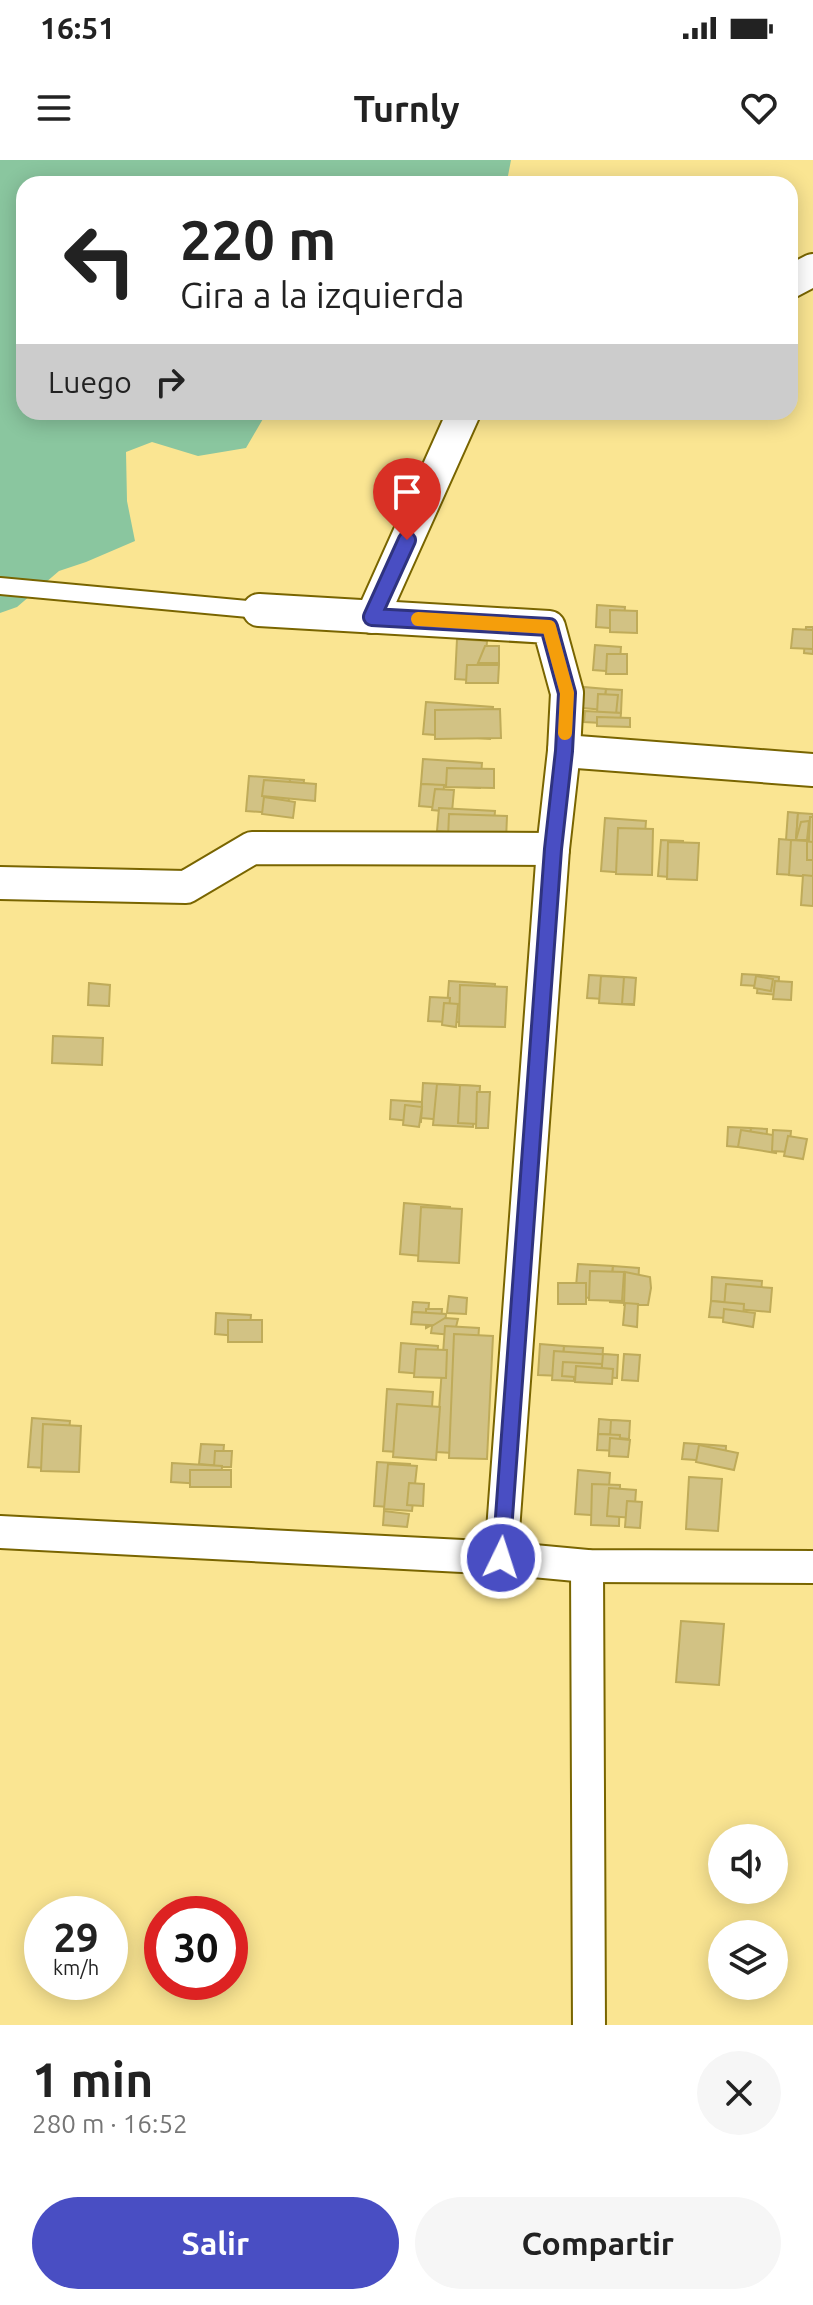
<!DOCTYPE html>
<html lang="es">
<meta charset="utf-8">
<style>
body{margin:0;font-family:Ubuntu,sans-serif;background:#f6f6f6;color:#222;height:100vh;display:flex;flex-direction:column;font-size:30px;white-space:nowrap}
*{box-sizing:border-box;margin:0}
p{font-size:26px;color:#767676}
.icon{flex:none;width:44px;height:44px;fill:none;stroke:currentColor;stroke-width:2;stroke-linecap:round;stroke-linejoin:round}
.map{position:relative;height:1865px;overflow:hidden}
.sheet{display:flex;flex-direction:column;background:#fff;flex:1}
.sheet>*{flex:none}
.hud{position:absolute;left:16px;top:16px;width:782px;height:244px;border-radius:24px;box-shadow:0 4px 20px #0003;background:#fff;color:#222;overflow:hidden}
.buttons{position:absolute;left:708px;top:1664px;display:grid;gap:16px}
.buttons a{display:grid;place-items:center;width:80px;height:80px;border-radius:50%;background:#fff;box-shadow:0 4px 20px #0003;font-size:40px}
.speed{position:absolute;left:24px;top:1736px;display:flex;gap:16px;font-size:40px;font-weight:700;text-align:center}
.speed>*{display:grid;place-content:center;width:104px;height:104px;border-radius:50%;background:#fff;box-shadow:0 4px 20px #0003;line-height:1}
.speed small{font-size:20px;font-weight:400}
.speed .limit{border:12px solid #d22;background:#fff;color:#111}
.pin{position:absolute;display:grid;place-items:center;width:68px;height:68px;color:#fff;margin:-82px -34px;border-radius:50% 50% 50% 0;rotate:-45deg;box-shadow:0 0 8px #0007}
.pin .icon{rotate:45deg}
.me{position:absolute;width:88px;margin:-44px;rotate:4deg;stroke-linejoin:round;filter:drop-shadow(0 0 6px #0008)}
.turn{display:flex;align-items:center;gap:28px;height:168px;padding:0 32px;font-size:36px}
.turn .icon{width:104px;height:104px;stroke-width:2.5}
.turn b{display:block;font-size:56px;line-height:68px}
.then{display:flex;align-items:center;height:76px;padding:0 32px;background:#0003;gap:16px;font-size:30px}
.round{display:grid;place-items:center;flex:none;width:84px;height:84px;border-radius:42px;background:#f6f6f6}
.headline{display:flex;align-items:center;justify-content:space-between;height:136px;padding:0 32px}
h1{font-size:48px;font-weight:700;line-height:60px}
.action{display:flex;gap:16px;margin-top:auto;padding:16px 32px}
.action a{flex:1;height:92px;border-radius:48px;background:#494ec3;color:#fff;font-size:32px;font-weight:700;line-height:92px;text-align:center}
.action a+a{background:#f6f6f6;color:#222}
.status{display:flex;justify-content:space-between;align-items:center;height:56px;padding:0 40px;background:#fff;direction:ltr}
.status svg{height:22px;fill:currentColor}
header{display:flex;justify-content:space-between;align-items:center;height:104px;padding:0 32px;background:#fff;font-size:36px;font-weight:700}
.map>svg:first-child{display:block}
.forest{fill:#8ac69f}
.building{fill:#d2c284;stroke:#bfab59;stroke-width:2}
.lines{fill:none;stroke-linecap:round;stroke-linejoin:round}
.service-casing{stroke:#796500;stroke-width:20}
.minor-casing{stroke:#796500;stroke-width:36}
.service{stroke:#fff;stroke-width:16}
.minor{stroke:#fff;stroke-width:32}
.route-casing{stroke:#2f337f;stroke-width:20}
.route{stroke:#494ec3;stroke-width:14}
.slow{stroke:#f59e0b;stroke-width:14}
</style>
<div class="status"><b>16:51</b><svg viewBox="0 0 49 12"><path d="M0 12V9h3v3zM5 12V6h3v6zM10 12V3h3v9zM15 12V0h3v12zM26 1h20v11H26zM47 4h2v5h-2z"/></svg></div>
<header><svg class="icon" aria-label="menu" viewBox="0 0 24 24"><path d="M4 6h16M4 12h16M4 18h16"/></svg>Turnly<svg class="icon" aria-label="heart" viewBox="0 0 24 24"><path d="M12 20l-8-8c-3-5 5-10 8-4 3-6 11-1 8 4z"/></svg></header>
<div class="map">
<svg width="813" height="1865" viewBox="0 0 813 1865">
<rect width="100%" height="100%" fill="#fae592"/>
<path class="forest" d="M0 0H511L507 21 502 24H24V252H267L246 288 198 296 152 282 126 292 127 341 135 381 86 402 59 411 17 447 0 453Z"/>
<g class="building">
<path d="M597 445 625 447 623 469 596 467Z"/>
<path d="M610 450 637 451V473L610 472Z"/>
<path d="M806 467H813V494L804 493Z"/>
<path d="M793 469 813 470V489L791 488Z"/>
<path d="M457 479 487 481 484 521 455 519Z"/>
<path d="M595 485 621 487 619 512 593 510Z"/>
<path d="M485 486H499V503H478Z"/>
<path d="M607 494H627V514H606Z"/>
<path d="M467 505H499L498 523H466Z"/>
<path d="M584 527 606 529 604 550 583 548Z"/>
<path d="M606 529 622 530 621 553 604 552Z"/>
<path d="M598 534 618 535 616 554H597Z"/>
<path d="M426 542 493 547 490 579 423 574Z"/>
<path d="M500 549 501 578 435 579V550Z"/>
<path d="M585 551 621 553 620 564 584 562Z"/>
<path d="M597 557 630 558V567L597 566Z"/>
<path d="M423 599 482 603 480 628 421 624Z"/>
<path d="M447 608 494 609V628L446 627Z"/>
<path d="M249 616 290 619 288 654 246 651Z"/>
<path d="M290 619 304 620 302 638 289 637Z"/>
<path d="M264 620 316 624 315 641 262 636Z"/>
<path d="M421 624 444 625 443 648 419 646Z"/>
<path d="M435 629 454 630 452 652 432 650Z"/>
<path d="M264 637 295 642 293 658 262 654Z"/>
<path d="M439 648 495 651 493 675 437 671Z"/>
<path d="M788 652 798 653 796 680H786Z"/>
<path d="M798 653 813 654V682L796 680Z"/>
<path d="M449 654 507 656 506 681 448 678Z"/>
<path d="M810 657H813V699H808Z"/>
<path d="M605 658 646 661 642 714 601 711Z"/>
<path d="M809 661 807 680H796L801 662Z"/>
<path d="M618 668 653 669 652 715 616 714Z"/>
<path d="M779 679 813 682V716L777 714Z"/>
<path d="M661 680 683 681 681 718 658 716Z"/>
<path d="M791 680 807 681V700H813V717L789 715Z"/>
<path d="M668 682 699 683 697 720 667 719Z"/>
<path d="M803 715 813 716V746L801 745Z"/>
<path d="M742 814 759 815 758 826 741 825Z"/>
<path d="M589 815 624 817 622 840 587 838Z"/>
<path d="M759 815 779 817 778 835 757 833Z"/>
<path d="M601 816 635 818 634 845 599 843Z"/>
<path d="M756 816 773 819 771 831 754 828Z"/>
<path d="M624 817 636 818 634 844H622Z"/>
<path d="M449 821 495 824 492 865 446 861Z"/>
<path d="M775 821 792 822 791 840 773 839Z"/>
<path d="M89 823 110 825 109 846 88 845Z"/>
<path d="M460 825 507 827 505 867 459 866Z"/>
<path d="M430 837 450 838 448 862 428 861Z"/>
<path d="M444 843 458 844 456 867 442 865Z"/>
<path d="M53 876 103 878 102 905 52 903Z"/>
<path d="M423 923 460 925 457 961 421 958Z"/>
<path d="M437 924 476 926 473 967 433 965Z"/>
<path d="M460 925 480 926 478 964 458 963Z"/>
<path d="M477 932H490L488 968H476Z"/>
<path d="M391 940 422 942 421 962 390 959Z"/>
<path d="M405 945 422 947 419 967 403 965Z"/>
<path d="M728 967 751 968 749 988 727 986Z"/>
<path d="M751 968 767 969 766 988 749 987Z"/>
<path d="M741 970 779 976 776 993 738 987Z"/>
<path d="M773 970 791 971 789 992 772 991Z"/>
<path d="M788 976 807 979 803 999 784 996Z"/>
<path d="M404 1043 450 1047 446 1098 400 1094Z"/>
<path d="M421 1047 462 1049 459 1103 418 1101Z"/>
<path d="M578 1104 613 1106 610 1139 575 1137Z"/>
<path d="M613 1106 639 1108 637 1144 610 1142Z"/>
<path d="M590 1111 624 1112 622 1141 589 1140Z"/>
<path d="M625 1112 650 1117 651 1128 648 1145H624Z"/>
<path d="M712 1117 762 1121 760 1145 711 1141Z"/>
<rect x="558" y="1123" width="28" height="21"/>
<path d="M726 1124 772 1128 770 1152 724 1148Z"/>
<path d="M449 1136 467 1138 466 1154 447 1153Z"/>
<path d="M711 1141 744 1144 743 1159 709 1157Z"/>
<path d="M413 1142 429 1143 428 1153 412 1152Z"/>
<path d="M625 1143 638 1144 637 1167 623 1165Z"/>
<path d="M426 1149H442L441 1160 426 1168Z"/>
<path d="M724 1149 755 1153 753 1167 723 1162Z"/>
<path d="M412 1152 446 1154 445 1166 411 1164Z"/>
<path d="M216 1153 251 1155 249 1177 215 1174Z"/>
<path d="M445 1158 458 1159 455 1171 452 1170V1175L431 1173 432 1166Z"/>
<rect x="228" y="1160" width="34" height="22"/>
<path d="M445 1166 479 1168 470 1294 436 1292Z"/>
<path d="M454 1174 493 1176 487 1299 449 1298Z"/>
<path d="M401 1183 438 1186 436 1215 399 1212Z"/>
<path d="M540 1184 564 1186 562 1216 538 1215Z"/>
<path d="M564 1186 603 1188 602 1204 563 1202Z"/>
<path d="M416 1189 447 1190 446 1218 414 1217Z"/>
<path d="M554 1191 612 1195V1207L574 1204V1221L552 1220Z"/>
<path d="M603 1194 618 1195 617 1218 601 1217Z"/>
<path d="M624 1194 640 1195 638 1221 622 1220Z"/>
<path d="M563 1202 602 1204 601 1219 562 1216Z"/>
<path d="M576 1206 613 1209 612 1224 575 1222Z"/>
<path d="M387 1229 433 1232 429 1294 383 1291Z"/>
<path d="M397 1244 440 1247 436 1300 393 1297Z"/>
<path d="M32 1258 70 1261 66 1309 28 1307Z"/>
<path d="M599 1259 621 1261 620 1275 598 1274Z"/>
<path d="M611 1260 630 1261 629 1279 610 1277Z"/>
<path d="M43 1264 81 1266 79 1312 41 1311Z"/>
<path d="M598 1274 620 1275 619 1291 597 1290Z"/>
<path d="M610 1278 630 1280 628 1297 609 1296Z"/>
<path d="M684 1283 726 1286 725 1302 682 1299Z"/>
<path d="M201 1284 224 1285 222 1306 199 1304Z"/>
<path d="M699 1285 738 1293 734 1310 696 1302Z"/>
<path d="M215 1291H232L231 1307H214Z"/>
<path d="M377 1302 410 1304 407 1348 374 1346Z"/>
<path d="M172 1303 222 1306 221 1325 171 1322Z"/>
<path d="M388 1304 417 1306 412 1351 384 1349Z"/>
<rect x="190" y="1310" width="41" height="17"/>
<path d="M578 1310 610 1313 607 1356 575 1354Z"/>
<path d="M689 1317 722 1319 718 1371 686 1369Z"/>
<path d="M409 1323 424 1324 423 1346 407 1345Z"/>
<path d="M592 1324 620 1325 619 1366 591 1365Z"/>
<path d="M609 1328 636 1330 634 1358 607 1356Z"/>
<path d="M627 1341 642 1342 640 1368 625 1367Z"/>
<path d="M384 1351 409 1354 407 1367 383 1365Z"/>
<path d="M681 1461 724 1464 719 1525 676 1522Z"/>
</g>
<g class="lines">
<defs>
<path id="service" d="M0 426 259 450"/>
<g id="minor">
<path d="M790 122 813 110"/>
<path d="M259 450 549 467 567 533 564 591 553 689 501 1398"/>
<path d="M372 457 464 252"/>
<path d="M564 591 813 610"/>
<path d="M0 723 186 727 252 688 553 689"/>
<path d="M0 1372 501 1398 587 1406 813 1407"/>
<path d="M587 1406 589 1865"/>
</g>
</defs>
<use href="#service" class="service-casing"/>
<use href="#minor" class="minor-casing"/>
<use href="#service" class="service"/>
<use href="#minor" class="minor"/>
</g>
<g class="lines">
<defs>
<path id="route" d="M407 380 372 457 549 467 567 533 564 591 553 689 501 1398"/>
</defs>
<use href="#route" class="route-casing"/>
<use href="#route" class="route"/>
<path class="slow" d="M418 459 549 467 567 533 565 573"/>
</g>
</svg>
<div class="buttons">
<a><svg class="icon" aria-label="sound" viewBox="0 0 24 24"><path d="M4 9h4l5-4v14l-5-4H4zM17 9q2 3 0 6"/></svg></a>
<a><svg class="icon" aria-label="layers" viewBox="0 0 24 24"><path d="M12 4l9 5-9 5-9-5zM3 14l9 5 9-5"/></svg></a>
</div>
<div class="speed"><div>29<small>km/h</small></div><div class="limit">30</div></div>
<div class="pin" style="left:407px;top:380px;background:#d93025"><svg class="icon" aria-label="arrive" viewBox="0 0 24 24"><path d="M6 21V4h12l-3 4 3 4H6"/></svg></div>
<svg class="me" style="left:501px;top:1398px" viewBox="-20 -20 40 40"><circle r="17" fill="#494ec3" stroke="#fff" stroke-width="3"/><path d="M0-11L8 9 0 5-8 9z" fill="#fff"/></svg>
<div class="hud">
<div class="turn"><svg class="icon" aria-label="left" viewBox="0 0 24 24"><path d="M17 20v-9H6M10 6l-5 5 5 5"/></svg><div><b>220 m</b>Gira a la izquierda</div></div>
<div class="then">Luego<svg class="icon" aria-label="right" viewBox="0 0 24 24"><path d="M7 20v-9h11M14 6l5 5-5 5"/></svg></div>
</div>
</div>
<section class="sheet">
<div class="headline"><div><h1>1 min</h1><p>280 m · 16:52</p></div><a class="round"><svg class="icon" aria-label="close" viewBox="0 0 24 24"><path d="M6 6l12 12M18 6L6 18"/></svg></a></div>
<div class="action"><a>Salir</a><a>Compartir</a></div>
</section>
